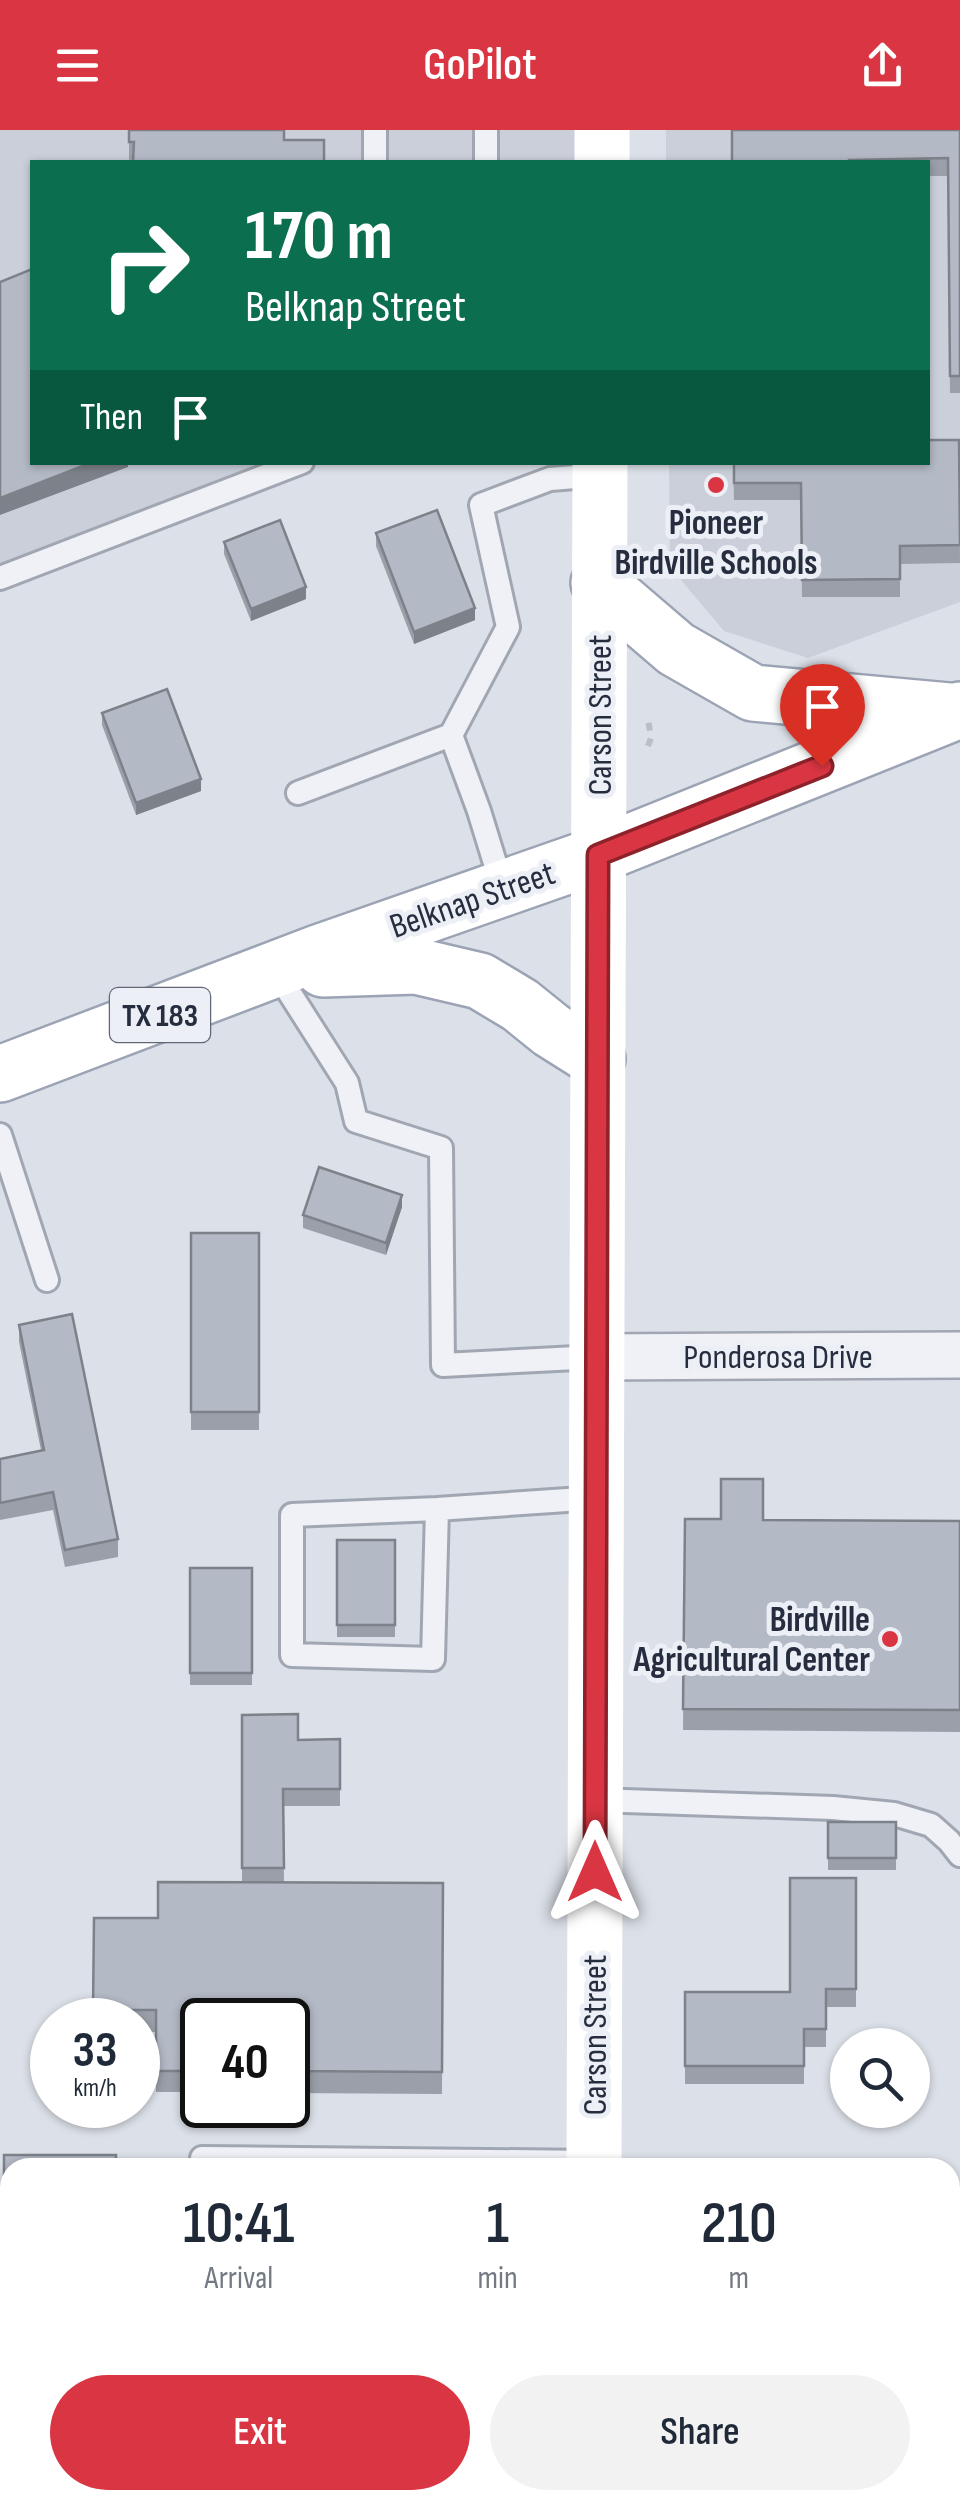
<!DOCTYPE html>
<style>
body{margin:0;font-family:"Sofia Sans Condensed",sans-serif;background:#f2f2f3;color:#1f2937;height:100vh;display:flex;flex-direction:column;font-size:38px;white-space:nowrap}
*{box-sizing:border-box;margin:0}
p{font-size:32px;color:#747a83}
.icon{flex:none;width:55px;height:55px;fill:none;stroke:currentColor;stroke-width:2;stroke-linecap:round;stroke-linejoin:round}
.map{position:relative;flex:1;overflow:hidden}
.side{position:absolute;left:0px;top:2028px;width:960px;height:352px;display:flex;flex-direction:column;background:#fff;border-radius:30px 30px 0 0;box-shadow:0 2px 8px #0004}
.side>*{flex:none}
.banner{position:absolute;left:30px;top:30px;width:900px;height:305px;border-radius:0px;box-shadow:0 2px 8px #0004;background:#0b6e4f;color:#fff;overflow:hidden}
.controls{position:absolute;left:830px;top:1898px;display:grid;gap:20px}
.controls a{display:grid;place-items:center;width:100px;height:100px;border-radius:50%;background:#fff;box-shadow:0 2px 8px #0004;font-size:50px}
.speed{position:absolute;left:30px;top:1868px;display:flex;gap:20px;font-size:50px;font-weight:700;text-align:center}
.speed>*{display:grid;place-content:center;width:130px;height:130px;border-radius:50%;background:#fff;box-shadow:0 2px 8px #0004;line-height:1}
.speed small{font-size:25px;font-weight:400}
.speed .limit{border:5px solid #111;border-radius:15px;background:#fff;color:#111}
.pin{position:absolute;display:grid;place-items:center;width:85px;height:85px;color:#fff;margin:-102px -42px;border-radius:50% 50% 50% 0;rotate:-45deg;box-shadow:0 0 10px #0007}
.pin .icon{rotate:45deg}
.me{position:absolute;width:110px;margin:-55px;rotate:0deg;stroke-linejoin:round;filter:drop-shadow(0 0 8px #0008)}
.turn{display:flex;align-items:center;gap:35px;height:210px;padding:0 50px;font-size:45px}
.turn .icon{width:130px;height:130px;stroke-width:2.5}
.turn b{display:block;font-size:70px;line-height:85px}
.then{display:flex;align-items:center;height:95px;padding:0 50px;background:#0003;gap:20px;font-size:38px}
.eta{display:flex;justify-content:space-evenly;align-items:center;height:170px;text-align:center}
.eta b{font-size:60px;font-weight:600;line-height:70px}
.primary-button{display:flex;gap:20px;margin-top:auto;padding:20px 50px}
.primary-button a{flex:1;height:115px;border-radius:60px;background:#d93542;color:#fff;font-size:40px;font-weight:600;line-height:115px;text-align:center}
.primary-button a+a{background:#f2f2f3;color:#1f2937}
header{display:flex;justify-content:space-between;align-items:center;height:130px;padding:0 50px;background:#d93542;color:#fff;font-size:45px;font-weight:600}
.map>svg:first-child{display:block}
.built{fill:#cacfda}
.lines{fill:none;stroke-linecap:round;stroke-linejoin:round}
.lane-casing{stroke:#a1a7b2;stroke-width:28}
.street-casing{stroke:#a1a7b2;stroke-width:50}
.primary-casing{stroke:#9ba3b4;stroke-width:60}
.path{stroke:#babec6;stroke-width:6;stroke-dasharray:8 8;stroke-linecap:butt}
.lane{stroke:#eff1f6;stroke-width:22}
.street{stroke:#eff1f6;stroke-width:45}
.secondary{stroke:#fff;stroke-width:55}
.primary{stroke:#fff;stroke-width:55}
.wall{fill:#9a9fa9}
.shaded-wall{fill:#7d828a}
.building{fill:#b3b9c5;stroke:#7d828a;stroke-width:2.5}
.route-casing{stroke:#8d222b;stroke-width:25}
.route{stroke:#d93542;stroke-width:18}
.poi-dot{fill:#d93542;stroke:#eceff5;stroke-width:4}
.labels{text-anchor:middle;stroke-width:10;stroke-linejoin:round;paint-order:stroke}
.shield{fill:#eceff5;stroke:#616776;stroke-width:2.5}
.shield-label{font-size:32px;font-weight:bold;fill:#252d3f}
.poi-label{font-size:35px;font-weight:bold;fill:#252d3f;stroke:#eceff5}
.street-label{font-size:35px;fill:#252d3f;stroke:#eceff5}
</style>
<header><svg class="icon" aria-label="menu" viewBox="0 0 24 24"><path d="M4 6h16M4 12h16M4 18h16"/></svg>GoPilot<svg class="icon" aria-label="share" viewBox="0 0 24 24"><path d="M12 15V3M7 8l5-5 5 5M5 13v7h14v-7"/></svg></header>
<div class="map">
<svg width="960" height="2379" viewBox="0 0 960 2379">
<rect width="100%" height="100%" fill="#dce0e8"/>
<g class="built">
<path d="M0 0H602V32H32V332L307 333 0 448Z"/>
<path d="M666 0H960V472L808 528 724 501 670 437 669 333 928 332V32H666Z"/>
</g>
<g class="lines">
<defs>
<g id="lane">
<path d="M375 32V0"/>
<path d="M486 32V0"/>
<path d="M0 448 302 332"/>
<path d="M451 605 479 681 503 759"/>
<path d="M298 663 451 605 508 497 481 375 550 349 600 345"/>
<path d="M275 840 347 953 356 991 441 1018 443 1235 596 1227"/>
<path d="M0 1005 47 1150"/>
<path d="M437 1379 433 1529 292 1525V1385L437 1379 596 1368"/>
<path d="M595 1670 833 1678 894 1684 931 1695 949 1711 960 1725"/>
<path d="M202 2028 594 2032"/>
<path d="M0 2152H10"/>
<path d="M0 2377 148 2379"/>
</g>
<path id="street" d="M596 1227 960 1225"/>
<g id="primary">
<path d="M599 453 676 519 753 563 949 581"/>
<path d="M323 839 416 836 480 851 520 875 551 900 597 929"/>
<path d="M0 944 318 823 598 725 960 580"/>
</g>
</defs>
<use href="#lane" class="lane-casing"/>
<use href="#street" class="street-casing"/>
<use href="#primary" class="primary-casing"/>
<path class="path" d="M648 616 651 608 648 589"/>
<use href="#lane" class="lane"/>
<use href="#street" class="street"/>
<g class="secondary">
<path d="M602 32V0"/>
<path d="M594 2038 600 332"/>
<path d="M593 2379V2370"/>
</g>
<use href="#primary" class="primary"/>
</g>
<g class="wall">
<path d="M129 0H284L129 30Z"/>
<path d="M960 0V263H950L948 46H928V32H732Z"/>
<path d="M959 310 960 433 900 434V467H802L801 370H734L733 332Z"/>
<path d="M376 403 475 490 414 514 376 416Z"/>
<path d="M224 412 306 469 251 491 224 424Z"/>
<path d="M102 583 201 661 136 685 102 595Z"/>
<path d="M402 1077 386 1125 303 1098V1085Z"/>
<rect x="191" y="1103" width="68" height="197"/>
<path d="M19 1195 118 1409V1427L65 1437 53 1380 0 1390V1329L41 1320 19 1212Z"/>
<path d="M685 1389 960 1391V1602L683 1600Z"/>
<rect x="337" y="1410" width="58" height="97"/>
<rect x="190" y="1438" width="62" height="117"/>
<path d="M242 1585 298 1610 340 1609V1676H283L284 1752 443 1753 442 1964 288 1963V1890H202V1962H156V1902H138V1890H93L94 1788H158L242 1752Z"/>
<rect x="828" y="1692" width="68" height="48"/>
<path d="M856 1748V1877H826V1917H804V1954H685V1862H790Z"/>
<path d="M4 2025 10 2038V2083H4Z"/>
<path d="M0 2199H10V2299L0 2300Z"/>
</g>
<g class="shaded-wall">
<path d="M93 332H128V337L0 385V368Z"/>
<path d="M306 457V469L251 491V479Z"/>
<path d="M475 478V490L414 514V502Z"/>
<path d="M201 649V661L136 685V673Z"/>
<path d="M402 1065V1077L386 1125V1113Z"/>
</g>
<g class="building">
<path d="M129 0H284V10H324V32H133L134 12H129Z"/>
<path d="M732 0H960V246H950L948 28 849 30V32H732Z"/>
<path d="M32 139V332H93L0 368V152Z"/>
<path d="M928 310H959L960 415 900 416V449L802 450 801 353H734V332H928Z"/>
<path d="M437 380 475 478 414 502 376 403Z"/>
<path d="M280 390 306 457 251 479 224 412Z"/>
<path d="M167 559 201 649 136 673 102 583Z"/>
<path d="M319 1037 402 1065 386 1113 303 1085Z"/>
<rect x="191" y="1103" width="68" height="179"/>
<path d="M72 1184 118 1409 65 1420 53 1362 0 1373V1329L44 1320 19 1195Z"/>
<path d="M721 1349H763V1390L960 1391V1580L683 1579 685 1389H721Z"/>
<rect x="337" y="1410" width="58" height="85"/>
<rect x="190" y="1438" width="62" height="105"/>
<path d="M298 1584V1610L340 1609V1659H283L284 1738H242V1585Z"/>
<rect x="828" y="1692" width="68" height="36"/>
<path d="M790 1748H856V1859H826V1899H804V1936H685V1862H790Z"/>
<path d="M158 1752 443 1753 442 1942 288 1941V1890H202V1941H156V1880H93L94 1788H158Z"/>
<path d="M4 2025H116V2038H10V2071H4Z"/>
<rect x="0" y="2199" width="10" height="79"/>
</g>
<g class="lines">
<defs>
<path id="route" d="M595 1742 598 725 822 636"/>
</defs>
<use href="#route" class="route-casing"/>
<use href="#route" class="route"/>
</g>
<g class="poi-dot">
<circle cx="716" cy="355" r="10"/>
<circle cx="890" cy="1509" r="10"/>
</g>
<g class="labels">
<rect class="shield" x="110" y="858" width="100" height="54" rx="8"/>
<g class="shield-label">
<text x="160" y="896">TX 183</text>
</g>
<g class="poi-label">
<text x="716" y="404">Pioneer<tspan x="716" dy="40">Birdville Schools</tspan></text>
<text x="870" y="1501" text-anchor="end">Birdville<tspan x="870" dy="40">Agricultural Center</tspan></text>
</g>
<g class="street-label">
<text transform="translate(599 585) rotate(-90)" y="12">Carson Street</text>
<text transform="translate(472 769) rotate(-19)" y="12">Belknap Street</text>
<text x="778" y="1238">Ponderosa Drive</text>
<text transform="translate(594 1905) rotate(-90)" y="12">Carson Street</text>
</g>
</g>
</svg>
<div class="controls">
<a><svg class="icon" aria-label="search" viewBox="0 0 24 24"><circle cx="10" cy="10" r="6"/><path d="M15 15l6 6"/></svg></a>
</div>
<div class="speed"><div>33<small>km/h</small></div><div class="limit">40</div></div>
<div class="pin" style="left:822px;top:636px;background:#d93025"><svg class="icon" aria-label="arrive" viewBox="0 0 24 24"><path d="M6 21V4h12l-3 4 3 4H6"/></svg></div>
<svg class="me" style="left:595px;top:1742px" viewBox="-20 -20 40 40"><path d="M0-17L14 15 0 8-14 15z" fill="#d93542" stroke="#fff" stroke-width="4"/></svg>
<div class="banner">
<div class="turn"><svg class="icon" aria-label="right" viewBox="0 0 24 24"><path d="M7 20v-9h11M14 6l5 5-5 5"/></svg><div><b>170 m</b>Belknap Street</div></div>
<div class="then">Then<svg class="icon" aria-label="arrive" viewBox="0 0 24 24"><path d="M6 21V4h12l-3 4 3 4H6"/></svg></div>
</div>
<section class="side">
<div class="eta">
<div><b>10:41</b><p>Arrival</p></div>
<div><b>1</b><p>min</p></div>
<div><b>210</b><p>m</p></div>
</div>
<div class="primary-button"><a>Exit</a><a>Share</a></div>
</section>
</div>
